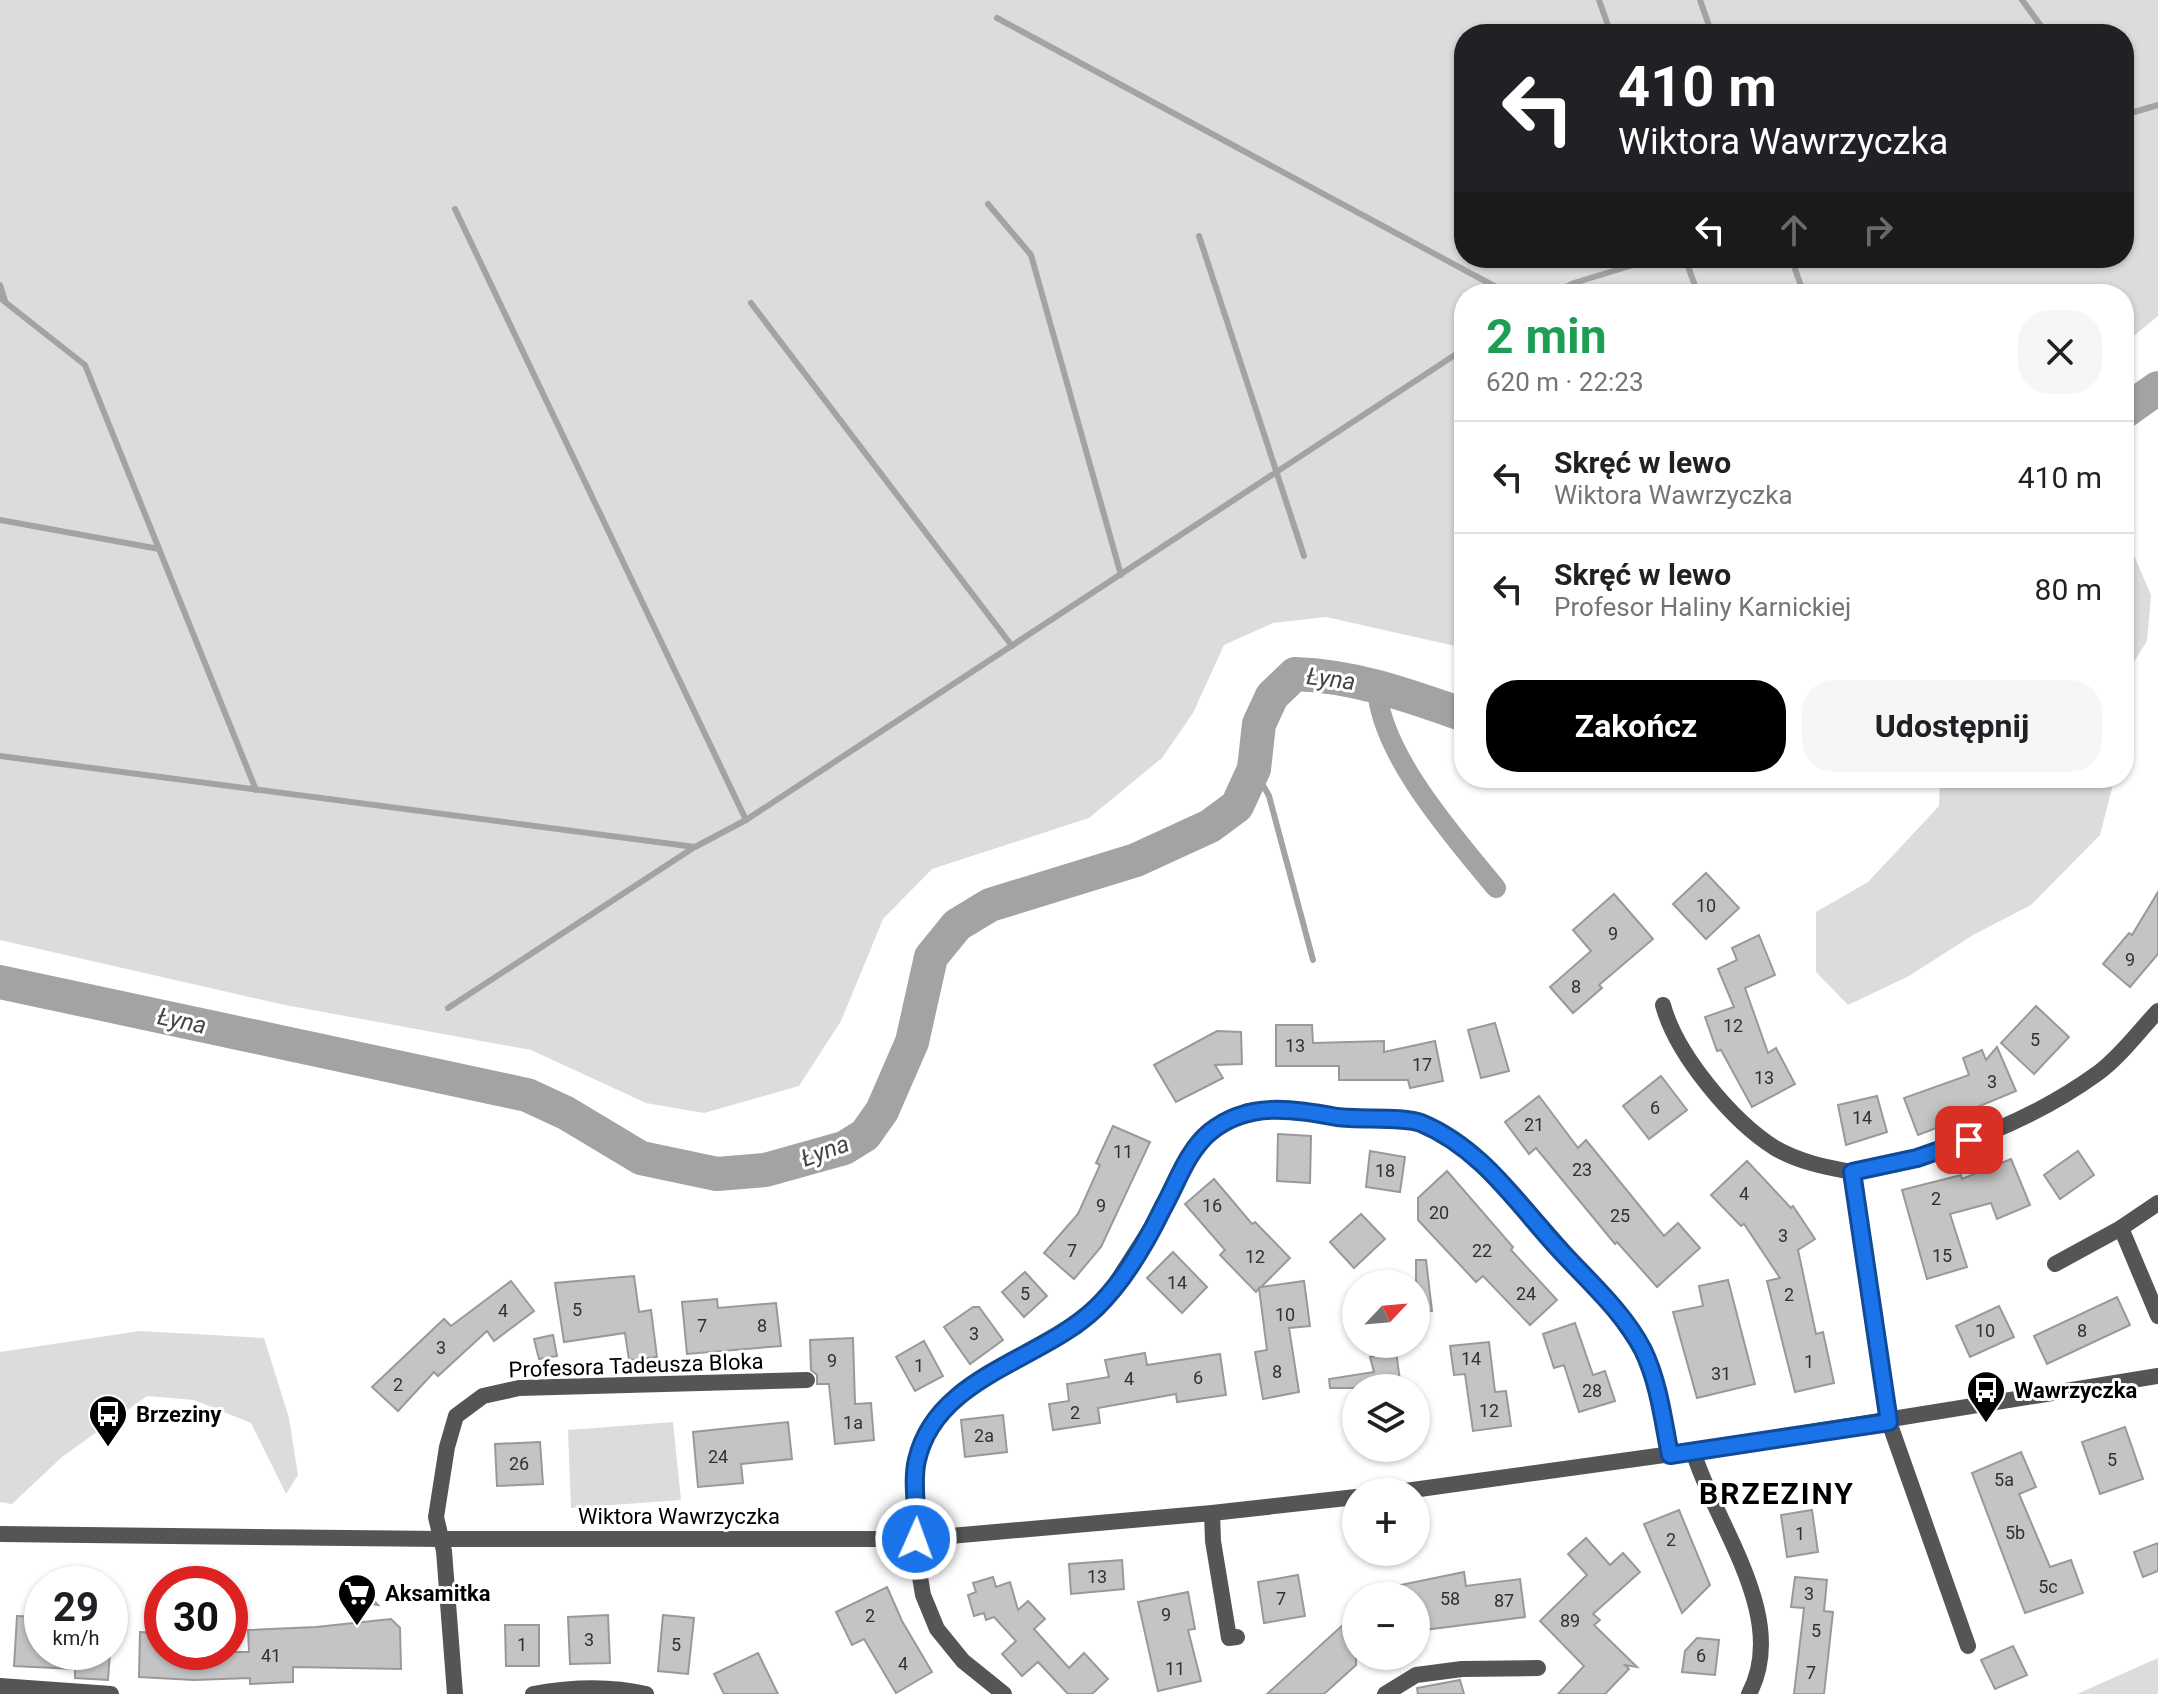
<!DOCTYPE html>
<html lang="pl">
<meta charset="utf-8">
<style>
body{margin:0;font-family:Roboto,sans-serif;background:#f6f6f6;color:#202124;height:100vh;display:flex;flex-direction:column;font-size:30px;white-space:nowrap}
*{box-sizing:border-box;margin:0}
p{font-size:26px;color:#757577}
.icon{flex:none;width:44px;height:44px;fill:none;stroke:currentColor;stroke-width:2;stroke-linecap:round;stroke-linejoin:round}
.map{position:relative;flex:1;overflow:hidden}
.sheet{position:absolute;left:1454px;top:284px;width:680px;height:504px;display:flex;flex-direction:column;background:#fff;border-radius:32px;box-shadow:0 2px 6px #0004}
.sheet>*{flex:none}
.guide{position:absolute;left:1454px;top:24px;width:680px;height:244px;border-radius:32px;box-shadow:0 2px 6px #0004;background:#202124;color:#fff;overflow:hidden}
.needle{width:52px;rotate:64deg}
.controls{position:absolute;left:1342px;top:1270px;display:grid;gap:16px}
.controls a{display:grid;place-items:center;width:88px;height:88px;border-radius:50%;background:#fff;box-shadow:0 2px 6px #0004;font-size:40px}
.speed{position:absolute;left:24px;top:1566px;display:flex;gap:16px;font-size:40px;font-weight:700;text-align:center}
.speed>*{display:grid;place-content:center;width:104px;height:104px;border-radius:50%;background:#fff;box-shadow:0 2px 6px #0004;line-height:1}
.speed small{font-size:20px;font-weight:400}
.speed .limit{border:12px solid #d22;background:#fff;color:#111}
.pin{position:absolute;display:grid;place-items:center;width:68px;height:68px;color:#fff;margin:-34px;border-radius:16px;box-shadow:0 4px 12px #0006}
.me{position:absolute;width:88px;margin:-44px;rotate:2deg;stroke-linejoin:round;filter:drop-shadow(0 0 6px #0008)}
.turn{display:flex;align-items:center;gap:28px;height:168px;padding:0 32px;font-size:36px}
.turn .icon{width:104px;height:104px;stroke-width:2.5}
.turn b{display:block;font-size:56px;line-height:68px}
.lanes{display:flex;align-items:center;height:76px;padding:0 32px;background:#0003;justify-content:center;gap:40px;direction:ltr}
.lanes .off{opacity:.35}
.round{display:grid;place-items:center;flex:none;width:84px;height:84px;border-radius:32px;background:#f6f6f6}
.summary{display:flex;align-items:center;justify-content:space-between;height:136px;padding:0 32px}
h1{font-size:48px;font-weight:700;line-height:60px;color:#1e9e55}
.primary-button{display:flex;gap:16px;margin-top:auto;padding:16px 32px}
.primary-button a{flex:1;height:92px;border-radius:32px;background:#000;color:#fff;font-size:32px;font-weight:700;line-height:92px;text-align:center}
.primary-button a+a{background:#f6f6f6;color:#202124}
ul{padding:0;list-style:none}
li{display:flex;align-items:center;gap:24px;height:112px;padding:0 32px;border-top:2px solid #e0e0e0}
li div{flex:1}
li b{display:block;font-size:30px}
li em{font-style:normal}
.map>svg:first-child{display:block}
.green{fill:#dcdcdc;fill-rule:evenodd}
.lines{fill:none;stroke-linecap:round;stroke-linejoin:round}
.stream{stroke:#a3a3a3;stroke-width:6}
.canal{stroke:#a3a3a3;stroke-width:20}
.river{stroke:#a3a3a3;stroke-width:34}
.building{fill:#c4c4c4;stroke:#999;stroke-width:2}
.street{stroke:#555;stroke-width:16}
.route-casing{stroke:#114b97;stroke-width:20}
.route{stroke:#1a73e8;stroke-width:14}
.labels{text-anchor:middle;stroke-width:6;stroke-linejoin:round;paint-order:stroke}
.number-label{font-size:18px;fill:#313131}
.street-label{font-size:22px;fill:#000;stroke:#fff}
.poi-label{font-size:22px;font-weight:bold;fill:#000;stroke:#fff;text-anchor:start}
.water-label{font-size:24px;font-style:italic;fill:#444;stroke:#fff}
.district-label{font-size:30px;font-weight:bold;letter-spacing:2px;fill:#000;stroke:#fff}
</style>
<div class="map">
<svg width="2158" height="1694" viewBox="0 0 2158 1694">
<rect width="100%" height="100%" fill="#fff"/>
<g class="green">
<path d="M0 0H2158V316L2124 344V294H1464V648L1326 617 1273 623 1224 645 1193 713 1162 758 1089 818 932 869 883 919 841 1021 799 1086 704 1113 646 1103 531 1050 285 1005 0 940ZM2124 34V258H1464V34Z"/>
<path d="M2124 544H2129L2151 595 2147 641 2124 678Z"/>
<path d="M1940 778 2114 780 2100 835 2031 905 1973 935 1909 976 1848 1005 1816 972V912L1868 882 1939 806Z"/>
<path d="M140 1331 264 1338 289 1418 298 1475 286 1494 251 1423 194 1400 147 1396 62 1457 12 1504 0 1502V1352Z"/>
<path d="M673 1422 681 1500 571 1508 568 1430Z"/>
<path d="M2158 1658V1694H2077Z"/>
</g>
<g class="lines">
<g class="stream">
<path d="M1599 0 1611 34"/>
<path d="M1700 0 1712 34"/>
<path d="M2022 0 2047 34"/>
<path d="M997 18 1509 294"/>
<path d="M2124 115 2158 105"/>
<path d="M988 204 1031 255 1121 575"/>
<path d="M455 209 746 820"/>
<path d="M1199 236 1304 556"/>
<path d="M1685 258 1698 294"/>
<path d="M1791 258 1804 294"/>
<path d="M0 285 5 301"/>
<path d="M1552 294 1574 283 1656 258"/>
<path d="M0 298 85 365 256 790"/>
<path d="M751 303 1012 646"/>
<path d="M0 520 159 549"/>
<path d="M0 756 695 847 746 820 1464 349"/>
<path d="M1254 769 1269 796 1313 960"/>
<path d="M448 1008 693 848"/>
</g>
<path class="canal" d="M1377 684C1377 751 1455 838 1496 888"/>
<g class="river">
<path d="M2124 412 2158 388"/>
<path d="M0 982 527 1095 566 1113 641 1158 717 1174 765 1170 844 1148 865 1135 882 1111 912 1042 931 957 957 925 990 905 1136 860 1210 826 1237 806 1254 769 1259 724 1272 696 1295 674C1355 676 1407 695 1464 715"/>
</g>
</g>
<g class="building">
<path d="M1706 873 1739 908 1706 939 1673 904Z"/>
<path d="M2158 892V954L2130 987 2103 964 2129 933 2132 935Z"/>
<path d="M1614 894 1653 939 1599 985 1602 988 1573 1013 1550 987 1591 951 1573 930Z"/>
<path d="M1759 935 1775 975 1745 988 1768 1053 1776 1048 1795 1084 1752 1107 1721 1050 1717 1051 1705 1017 1734 1007 1718 969 1737 960 1732 948Z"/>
<path d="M2036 1006 2069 1037 2034 1074 2001 1043Z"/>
<path d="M1495 1023 1509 1071 1481 1078 1468 1030Z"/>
<path d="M1276 1025H1312L1313 1043 1384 1041V1052L1435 1041 1443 1081 1410 1088 1408 1080H1339V1066H1276Z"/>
<path d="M1217 1031 1241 1032 1242 1064 1215 1065 1223 1078 1176 1102 1154 1065Z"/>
<path d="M1997 1047 2016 1091 1958 1115 1960 1119 1918 1135 1904 1098 1969 1075 1963 1058 1982 1050 1986 1060Z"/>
<path d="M1661 1076 1687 1110 1649 1139 1623 1106Z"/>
<path d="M1539 1096 1578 1148 1586 1140 1664 1236 1678 1223 1700 1248 1657 1287 1617 1242 1615 1244 1536 1148 1529 1154 1505 1122Z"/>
<path d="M1877 1096 1887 1132 1846 1145 1838 1105Z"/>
<path d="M1113 1126 1150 1142 1101 1247 1074 1279 1044 1253 1078 1214 1100 1165 1096 1163Z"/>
<path d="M1278 1134 1311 1136 1310 1183 1277 1181Z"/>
<path d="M1370 1151 1405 1157 1400 1192 1366 1187Z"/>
<path d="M2078 1151 2094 1175 2060 1199 2044 1175Z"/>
<path d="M2011 1159 2030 1205 1997 1219 1991 1203 1950 1214 1967 1267 1927 1279 1902 1190 1961 1175 1962 1179Z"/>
<path d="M1747 1161 1791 1208 1793 1206 1815 1239 1798 1250 1816 1334 1823 1332 1834 1383 1795 1392 1767 1281 1780 1278 1744 1224 1741 1226 1711 1195Z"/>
<path d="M1447 1171 1513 1247 1511 1250 1557 1300 1530 1325 1483 1276 1476 1282 1418 1220V1198Z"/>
<path d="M1214 1179 1252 1224 1255 1222 1290 1258 1261 1287 1304 1281 1310 1326 1289 1328 1299 1392 1263 1399 1255 1352 1267 1350 1259 1288 1256 1292 1220 1255 1225 1250 1185 1204Z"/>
<path d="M1361 1214 1385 1239 1354 1268 1330 1242Z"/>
<path d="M1173 1252 1207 1287 1182 1313 1147 1278Z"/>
<path d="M1416 1260H1426L1432 1311 1416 1313Z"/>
<path d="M1025 1272 1047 1296 1024 1317 1002 1292Z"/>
<path d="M634 1276 639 1312 651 1310 657 1357 629 1360 625 1333 564 1342 555 1283Z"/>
<path d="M1728 1280 1755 1384 1697 1398 1673 1312 1703 1306 1699 1286Z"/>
<path d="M511 1281 534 1311 494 1341 487 1331 438 1376 434 1372 398 1411 372 1387 444 1319 451 1326Z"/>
<path d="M2117 1297 2130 1325 2047 1364 2034 1336Z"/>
<path d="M717 1299 718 1308 776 1303 781 1346 687 1354 682 1302Z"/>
<path d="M1999 1306 2014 1337 1970 1357 1956 1326Z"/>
<path d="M973 1307H979L1003 1340 970 1364 944 1327Z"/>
<path d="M1575 1323 1593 1375 1605 1371 1615 1401 1579 1412 1564 1365 1554 1368 1543 1334Z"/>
<path d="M553 1335 557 1356 539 1359 534 1339Z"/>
<path d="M853 1338 855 1404 871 1403 874 1440 835 1444 829 1384H817V1375L811 1370 810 1340Z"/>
<path d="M924 1341 943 1376 915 1391 896 1357Z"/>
<path d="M1489 1342 1495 1392 1506 1391 1511 1426 1473 1431 1465 1374 1454 1375 1450 1346Z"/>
<path d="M1396 1351 1401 1388H1330L1329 1379 1374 1372 1370 1357Z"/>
<path d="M1145 1353 1147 1365 1220 1354 1226 1395 1177 1402 1176 1394 1098 1408 1100 1423 1053 1430 1049 1404 1069 1401 1067 1384 1109 1377 1105 1360Z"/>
<path d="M1003 1415 1007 1452 965 1457 961 1420Z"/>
<path d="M788 1422 792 1459 741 1464 743 1483 698 1487 693 1432Z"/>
<path d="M2125 1427 2143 1479 2100 1494 2082 1442Z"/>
<path d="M540 1442 543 1484 497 1486 495 1444Z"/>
<path d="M2021 1452 2036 1487 2019 1494 2050 1567 2071 1560 2083 1593 2025 1613 1972 1473Z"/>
<path d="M1679 1510 1710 1585 1682 1613 1644 1524Z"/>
<path d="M1812 1510 1818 1552 1787 1557 1781 1515Z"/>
<path d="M1586 1538 1610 1565 1623 1553 1640 1572 1593 1614 1600 1620 1594 1625 1637 1667 1625 1665 1629 1669 1605 1694H1558L1584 1666 1540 1621 1587 1575 1568 1554Z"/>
<path d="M2158 1543V1571L2143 1577 2134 1552Z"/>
<path d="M1122 1560 1124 1589 1071 1594 1069 1564Z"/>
<path d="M1464 1572 1466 1586 1520 1579 1525 1617 1416 1631V1596H1381V1589Z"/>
<path d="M1298 1575 1305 1616 1264 1623 1258 1582Z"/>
<path d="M993 1577 996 1587 1010 1582 1018 1610 1028 1601 1045 1619 1034 1629 1069 1668 1084 1653 1108 1679 1092 1694H1068L1038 1662 1022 1676 1002 1654 1016 1641 994 1617 986 1620 984 1613 974 1616 968 1595 976 1592 973 1583Z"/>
<path d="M1795 1577 1827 1580 1824 1611 1833 1612 1824 1694H1794L1804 1608 1791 1607Z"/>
<path d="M342 1584 360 1585 378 1605 342 1599Z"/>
<path d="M887 1587 902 1621 932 1672 896 1693 864 1639 852 1645 836 1612Z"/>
<path d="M1188 1592 1195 1629 1188 1630 1201 1681 1158 1691 1138 1602Z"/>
<path d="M1356 1613V1665L1324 1694H1267Z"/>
<path d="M608 1615 610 1663 570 1664 568 1617Z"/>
<path d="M663 1615 694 1618 688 1674 658 1671Z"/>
<path d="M17 1616 42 1617V1652H110L108 1680 75 1678V1669L14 1666Z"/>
<path d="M391 1619 400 1628 401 1669 293 1667V1682L250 1684V1678L194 1680 139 1677 140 1632 162 1633V1652H249L248 1630 316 1627Z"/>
<path d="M505 1625H539V1666H506Z"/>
<path d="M1697 1638 1719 1640 1715 1675 1682 1672 1685 1651Z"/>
<path d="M2013 1646 2027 1675 1995 1689 1981 1660Z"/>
<path d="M758 1653 778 1694H724L714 1674Z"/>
<path d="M1460 1680 1464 1694H1418L1417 1688Z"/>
</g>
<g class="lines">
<g class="street">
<path d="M1663 1005C1676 1054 1732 1121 1775 1148 1799 1162 1825 1167 1852 1172L1889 1422 1968 1646"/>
<path d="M1852 1172C1938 1156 2026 1125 2098 1073 2120 1057 2139 1031 2158 1011"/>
<path d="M2121 1228 2158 1316"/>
<path d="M2055 1264 2121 1228 2158 1203"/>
<path d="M1693 1451C1715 1525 1790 1617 1749 1694"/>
<path d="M1398 1492 1693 1451 2158 1376"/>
<path d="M1212 1513 1213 1541 1229 1638 1237 1637"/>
<path d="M0 1534 440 1539H916L1212 1513 1356 1497"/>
<path d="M0 1686 111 1694"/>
<path d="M455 1694 444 1551 436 1517 447 1447 456 1416 483 1396 519 1388 807 1380"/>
<path d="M533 1694C571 1687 608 1685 646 1694"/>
<path d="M1004 1694 963 1661 937 1629 923 1595 916 1553V1462L928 1432 948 1405 973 1385 1077 1326 1107 1297 1162 1211 1184 1165 1210 1132 1248 1111 1290 1109 1354 1119 1418 1121 1455 1141 1482 1163 1518 1199 1615 1310 1642 1350 1658 1391 1670 1455"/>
<path d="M1385 1694 1416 1675 1462 1669 1538 1668"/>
</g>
</g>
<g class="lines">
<defs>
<path id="route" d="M916 1539C919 1514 911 1484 917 1460 936 1376 1041 1361 1096 1308 1124 1281 1146 1243 1163 1208 1177 1183 1187 1151 1210 1132 1248 1101 1293 1109 1337 1117 1360 1120 1404 1116 1421 1123 1481 1148 1516 1202 1558 1248 1587 1280 1623 1311 1643 1350 1659 1383 1663 1420 1670 1455L1889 1422 1852 1172 1917 1158 1969 1140"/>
</defs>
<use href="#route" class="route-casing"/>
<use href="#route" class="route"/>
</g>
<defs>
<symbol id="bus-pin" viewBox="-11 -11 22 30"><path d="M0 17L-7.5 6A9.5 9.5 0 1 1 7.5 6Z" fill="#000" stroke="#fff"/><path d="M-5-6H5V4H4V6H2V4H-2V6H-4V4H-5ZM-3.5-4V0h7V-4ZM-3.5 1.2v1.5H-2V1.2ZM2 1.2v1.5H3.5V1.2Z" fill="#fff"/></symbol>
<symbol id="supermarket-pin" viewBox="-11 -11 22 30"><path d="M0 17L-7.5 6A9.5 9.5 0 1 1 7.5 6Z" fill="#000" stroke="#fff"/><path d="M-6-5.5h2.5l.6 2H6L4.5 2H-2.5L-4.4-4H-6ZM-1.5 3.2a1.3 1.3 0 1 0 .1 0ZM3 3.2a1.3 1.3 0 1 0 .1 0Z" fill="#fff"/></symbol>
</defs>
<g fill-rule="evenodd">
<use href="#bus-pin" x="1964" y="1368" width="44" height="60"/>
<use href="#bus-pin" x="86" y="1392" width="44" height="60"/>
<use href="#supermarket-pin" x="335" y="1571" width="44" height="60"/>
</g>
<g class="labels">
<g class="number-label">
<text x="1706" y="912">10</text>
<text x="1613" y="940">9</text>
<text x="2130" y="966">9</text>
<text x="1576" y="993">8</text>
<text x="1733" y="1032">12</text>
<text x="2035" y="1046">5</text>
<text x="1295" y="1052">13</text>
<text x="1422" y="1071">17</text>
<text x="1764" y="1084">13</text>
<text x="1992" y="1088">3</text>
<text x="1655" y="1114">6</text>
<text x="1862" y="1124">14</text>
<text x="1534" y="1131">21</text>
<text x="1123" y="1158">11</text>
<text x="1582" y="1176">23</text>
<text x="1385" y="1177">18</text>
<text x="1744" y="1200">4</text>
<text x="1936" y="1205">2</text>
<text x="1101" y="1212">9</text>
<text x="1212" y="1212">16</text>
<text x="1439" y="1219">20</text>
<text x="1620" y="1222">25</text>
<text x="1783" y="1242">3</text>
<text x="1072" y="1257">7</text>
<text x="1482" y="1257">22</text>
<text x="1942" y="1262">15</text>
<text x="1255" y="1263">12</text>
<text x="1177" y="1289">14</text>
<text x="1025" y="1300">5</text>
<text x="1526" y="1300">24</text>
<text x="1789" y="1301">2</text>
<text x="577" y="1316">5</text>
<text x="503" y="1317">4</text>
<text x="1285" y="1321">10</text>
<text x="702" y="1332">7</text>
<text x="762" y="1332">8</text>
<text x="1985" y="1337">10</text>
<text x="2082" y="1337">8</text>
<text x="974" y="1340">3</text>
<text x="441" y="1354">3</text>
<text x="1471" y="1365">14</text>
<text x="832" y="1367">9</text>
<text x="1809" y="1368">1</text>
<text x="919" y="1372">1</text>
<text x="1277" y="1378">8</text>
<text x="1721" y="1380">31</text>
<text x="1198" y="1384">6</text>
<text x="1129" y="1385">4</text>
<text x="398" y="1391">2</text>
<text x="1592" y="1397">28</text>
<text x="1489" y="1417">12</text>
<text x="1075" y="1419">2</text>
<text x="853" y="1429">1a</text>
<text x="984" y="1442">2a</text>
<text x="718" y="1463">24</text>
<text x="2112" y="1466">5</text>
<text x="519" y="1470">26</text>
<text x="2004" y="1486">5a</text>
<text x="2015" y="1539">5b</text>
<text x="1800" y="1540">1</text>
<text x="1671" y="1546">2</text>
<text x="1097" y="1583">13</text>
<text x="2048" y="1593">5c</text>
<text x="1809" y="1600">3</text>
<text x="1281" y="1605">7</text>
<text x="1450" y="1605">58</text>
<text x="1504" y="1607">87</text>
<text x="1166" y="1621">9</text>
<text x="870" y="1622">2</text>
<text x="1570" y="1627">89</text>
<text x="1816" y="1637">5</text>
<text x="589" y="1646">3</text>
<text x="522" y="1651">1</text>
<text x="676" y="1651">5</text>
<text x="271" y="1662">41</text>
<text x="1701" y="1662">6</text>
<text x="903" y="1670">4</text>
<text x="1175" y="1675">11</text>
<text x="1811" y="1679">7</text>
</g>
<g class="street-label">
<text transform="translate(636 1365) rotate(-2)" y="8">Profesora Tadeusza Bloka</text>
<text x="679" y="1524">Wiktora Wawrzyczka</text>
</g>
<g class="poi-label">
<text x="2014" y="1398">Wawrzyczka</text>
<text x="136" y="1422">Brzeziny</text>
<text x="385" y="1601">Aksamitka</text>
</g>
<g class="water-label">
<text transform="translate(1331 679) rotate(7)" y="8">Łyna</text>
<text transform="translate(182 1021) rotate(12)" y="8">Łyna</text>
<text transform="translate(825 1151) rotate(-20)" y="8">Łyna</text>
</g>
<g class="district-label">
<text x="1777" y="1504">BRZEZINY</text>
</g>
</g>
</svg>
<div class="controls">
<a><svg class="needle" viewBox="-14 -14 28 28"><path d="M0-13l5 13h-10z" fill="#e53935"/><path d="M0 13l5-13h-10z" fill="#757577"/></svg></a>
<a><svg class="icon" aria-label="layers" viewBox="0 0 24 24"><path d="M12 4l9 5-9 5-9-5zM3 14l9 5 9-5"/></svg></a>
<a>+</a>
<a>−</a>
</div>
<div class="speed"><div>29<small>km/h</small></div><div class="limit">30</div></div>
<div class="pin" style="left:1969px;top:1140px;background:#d93025"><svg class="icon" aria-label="arrive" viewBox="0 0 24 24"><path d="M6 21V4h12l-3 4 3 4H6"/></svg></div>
<svg class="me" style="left:916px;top:1539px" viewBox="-20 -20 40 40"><circle r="17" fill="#1a73e8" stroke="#fff" stroke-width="3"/><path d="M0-11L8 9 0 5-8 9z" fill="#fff"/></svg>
<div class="guide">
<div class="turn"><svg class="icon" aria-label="left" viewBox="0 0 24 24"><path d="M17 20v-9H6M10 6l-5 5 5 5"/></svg><div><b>410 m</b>Wiktora Wawrzyczka</div></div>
<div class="lanes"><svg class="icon" aria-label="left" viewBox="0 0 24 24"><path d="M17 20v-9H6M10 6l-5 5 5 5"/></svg><svg class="icon off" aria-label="ahead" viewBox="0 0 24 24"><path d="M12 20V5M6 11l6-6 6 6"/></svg><svg class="icon off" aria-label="right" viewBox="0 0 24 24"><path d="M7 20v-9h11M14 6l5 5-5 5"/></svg></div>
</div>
<section class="sheet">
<div class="summary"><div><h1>2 min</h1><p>620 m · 22:23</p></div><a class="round"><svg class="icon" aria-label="close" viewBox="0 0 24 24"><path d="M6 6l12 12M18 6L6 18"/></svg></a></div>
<ul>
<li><svg class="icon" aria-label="left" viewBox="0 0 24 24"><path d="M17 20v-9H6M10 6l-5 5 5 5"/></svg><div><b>Skręć w lewo</b><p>Wiktora Wawrzyczka</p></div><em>410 m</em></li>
<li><svg class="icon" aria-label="left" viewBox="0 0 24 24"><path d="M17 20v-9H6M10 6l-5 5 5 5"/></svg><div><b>Skręć w lewo</b><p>Profesor Haliny Karnickiej</p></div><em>80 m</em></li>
</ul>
<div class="primary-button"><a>Zakończ</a><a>Udostępnij</a></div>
</section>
</div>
